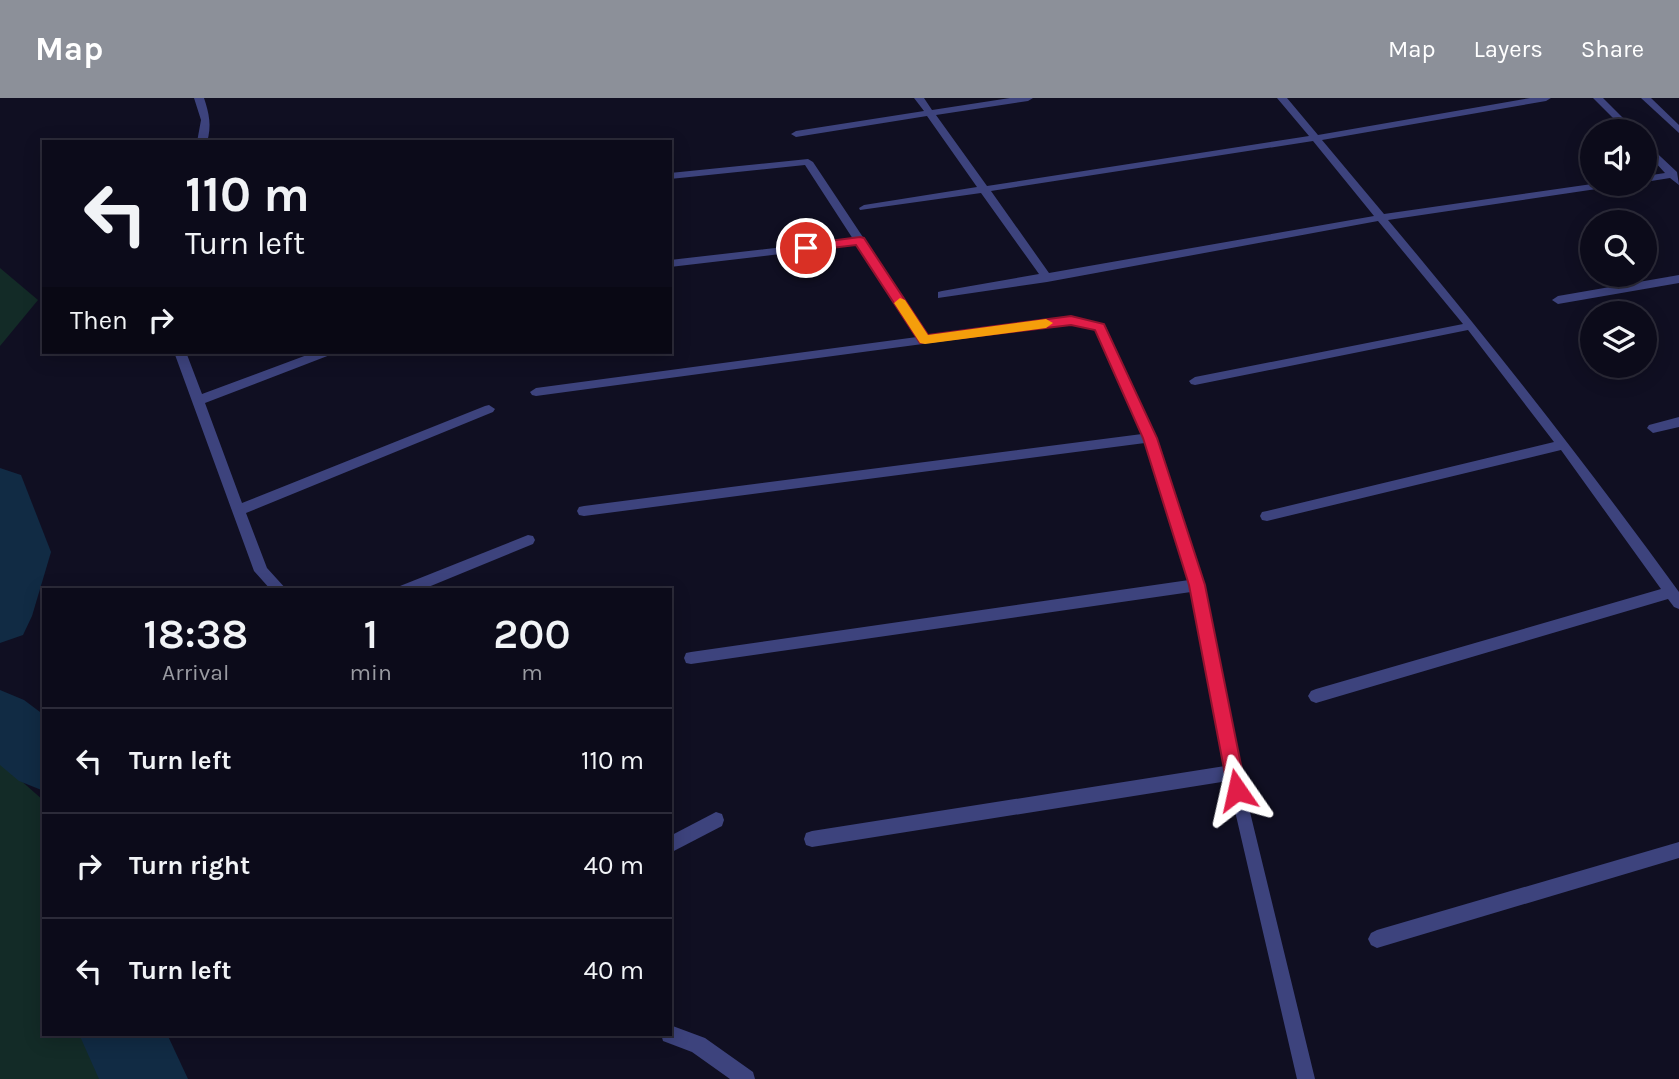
<!DOCTYPE html>
<style>
body{margin:0;font-family:Karla,sans-serif;background:#151423;color:#f1f3f6;height:100vh;display:flex;flex-direction:column;font-size:26px;white-space:nowrap}
*{box-sizing:border-box;margin:0}
p{font-size:23px;color:#9a9ba2}
.icon{flex:none;width:38px;height:38px;fill:none;stroke:currentColor;stroke-width:2;stroke-linecap:round;stroke-linejoin:round}
.map{position:relative;flex:1;overflow:hidden}
.sheet{position:absolute;left:42px;top:490px;width:630px;height:448px;display:flex;flex-direction:column;background:#0c0b1a;border-radius:0px;box-shadow:0 4px 18px #0003,0 0 0 2px #2c2b39}
.sheet>*{flex:none}
.top-card{position:absolute;left:42px;top:42px;width:630px;height:214px;border-radius:0px;box-shadow:0 4px 18px #0003,0 0 0 2px #2c2b39;background:#0c0b1a;color:#f1f3f6;overflow:hidden}
.fabs{position:absolute;left:1580px;top:21px;display:grid;gap:14px}
.fabs a{display:grid;place-items:center;width:77px;height:77px;border-radius:50%;background:#0c0b1a;box-shadow:0 4px 18px #0003,0 0 0 2px #2c2b39;font-size:35px}
.pin{position:absolute;display:grid;place-items:center;width:60px;height:60px;color:#fff;margin:-30px;border:4px solid #fff;border-radius:50%;box-shadow:0 2px 7px #0007}
.me{position:absolute;width:77px;margin:-38px;rotate:349deg;stroke-linejoin:round;filter:drop-shadow(0 0 5px #0008)}
.turn{display:flex;align-items:center;gap:24px;height:147px;padding:0 28px;font-size:32px}
.turn .icon{width:91px;height:91px;stroke-width:2.5}
.turn b{display:block;font-size:49px;line-height:60px}
.then{display:flex;align-items:center;height:66px;padding:0 28px;background:#0003;gap:14px;font-size:26px}
.eta{display:flex;justify-content:space-evenly;align-items:center;height:119px;text-align:center}
.eta b{font-size:42px;font-weight:600;line-height:49px}
ul{padding:0;list-style:none}
li{display:flex;align-items:center;gap:21px;height:105px;padding:0 28px;border-top:2px solid #2c2b39}
li div{flex:1}
li b{display:block;font-size:26px}
li em{font-style:normal}
header{display:flex;align-items:center;gap:42px;box-sizing:border-box;height:98px;padding:0 35px;background:#8c9099;color:#fff}
header strong{font-size:33px}
nav{display:flex;gap:38px;margin-inline-start:auto;font-size:24px}
.map>svg:first-child{display:block}
.green{fill:#132b27}
.lines{fill:none;stroke-linecap:round;stroke-linejoin:round}
.river{fill:#112b44;fill-rule:evenodd}
.lane{fill:#3d437d;fill-rule:evenodd}
.street{fill:#3d437d;fill-rule:evenodd}
.route{fill:#e11d48;stroke:#92132f;stroke-width:2}
.slow{fill:#f59e0b}
</style>
<header>
<strong>Map</strong>
<nav><a>Map</a><a>Layers</a><a>Share</a></nav>
</header>
<div class="map">
<svg width="1679" height="981" viewBox="0 0 1679 981">
<rect width="100%" height="100%" fill="#100f22"/>
<g class="green">
<path d="M0 170 38 202 0 248Z"/>
<path d="M0 664 44 703V936H83L104 981H0Z"/>
</g>
<g class="lines">
<g class="river">
<path d="M0 370 21 377 51 454 32 518 23 537 0 545Z"/>
<path d="M0 592 24 602 44 617V693L19 683 0 667Z"/>
<path d="M79 936H167L188 981H99Z"/>
</g>
<path class="lane" d="M194 0H204C209 15 212 28 207 44H197L201 22Z"/>
<g class="street">
<path d="M914 0H924L932 12 1010 0H1033L1028 3 936 17 987 88 1309 38 1277 0H1287L1318 37 1530 0H1551L1546 3 1322 42 1384 116 1592 86H1615L1610 89 1388 122C1490 243 1586 366 1679 494V511L1674 509 1668 501 1316 605 1311 603 1308 598 1311 593 1316 591 1661 491 1561 352 1267 423 1262 422 1260 418 1262 414 1267 413 1554 344 1468 232 1195 287 1191 286 1189 283 1195 279 1463 226 1378 123 1047 184 938 200V194L942 193 1039 176 981 95 860 112 859 110 864 107 977 89 927 18 796 39 791 36 796 33 924 13ZM1313 43 1374 118 1049 175 991 93Z"/>
<path d="M1593 0H1603L1636 33H1626Z"/>
<path d="M1641 0H1651L1679 27V35Z"/>
<path d="M1645 44 1677 74 1679 87 1670 80 1645 84V78L1665 75 1645 53Z"/>
<path d="M808 61 813 64 928 237 1071 218 1104 226 1106 229 1156 340 1204 487 1249 710 1315 981H1297L1228 683 812 749 806 747 804 741 806 735 812 733 1225 668 1191 494 691 566 686 565 684 560 686 555 691 554 1189 482 1145 345 584 418 579 417 577 413 579 409 584 408 1142 336 1096 232 1071 226 536 298 532 297 530 294 536 290 917 239 857 147 670 169V162L853 141 805 67 670 81V75Z"/>
<path d="M1679 177V185L1558 206 1552 202 1558 198Z"/>
<path d="M174 254H186L202 296 315 254H332L330 257 205 305 242 405 485 308 489 307 495 311 493 314 246 415 267 470 287 492H271L254 473Z"/>
<path d="M1679 319V329L1653 335 1647 330 1649 327Z"/>
<path d="M528 437 533 438 535 442 533 446 421 492H398L400 488Z"/>
<path d="M716 714 722 716 724 722 722 728 670 755V738Z"/>
<path d="M1679 744V760L1377 850 1371 847 1368 841 1371 835 1377 832Z"/>
<path d="M670 927 705 940 753 974 755 981H730L692 954 663 943 661 936H670Z"/>
</g>
</g>
<path class="route" d="M860 139 864 140 928 237 1071 218 1104 226 1157 340 1205 487 1246 692 1244 698 1237 701 1231 698 1228 692 1189 487 1143 340 1095 232 1071 227 920 245 856 147 806 153 800 150 806 146Z"/>
<path class="slow" d="M900 200 905 202 928 237 1046 221 1053 225 1046 230 925 246 920 245 894 205Z"/>
</svg>
<div class="fabs">
<a><svg class="icon" aria-label="sound" viewBox="0 0 24 24"><path d="M4 9h4l5-4v14l-5-4H4zM17 9q2 3 0 6"/></svg></a>
<a><svg class="icon" aria-label="search" viewBox="0 0 24 24"><circle cx="10" cy="10" r="6"/><path d="M15 15l6 6"/></svg></a>
<a><svg class="icon" aria-label="layers" viewBox="0 0 24 24"><path d="M12 4l9 5-9 5-9-5zM3 14l9 5 9-5"/></svg></a>
</div>
<div class="pin" style="left:806px;top:150px;background:#d93025"><svg class="icon" aria-label="arrive" viewBox="0 0 24 24"><path d="M6 21V4h12l-3 4 3 4H6"/></svg></div>
<svg class="me" style="left:1237px;top:692px" viewBox="-20 -20 40 40"><path d="M0-17L14 15 0 8-14 15z" fill="#e11d48" stroke="#fff" stroke-width="4"/></svg>
<div class="top-card">
<div class="turn"><svg class="icon" aria-label="left" viewBox="0 0 24 24"><path d="M17 20v-9H6M10 6l-5 5 5 5"/></svg><div><b>110 m</b>Turn left</div></div>
<div class="then">Then<svg class="icon" aria-label="right" viewBox="0 0 24 24"><path d="M7 20v-9h11M14 6l5 5-5 5"/></svg></div>
</div>
<section class="sheet">
<div class="eta">
<div><b>18:38</b><p>Arrival</p></div>
<div><b>1</b><p>min</p></div>
<div><b>200</b><p>m</p></div>
</div>
<ul>
<li><svg class="icon" aria-label="left" viewBox="0 0 24 24"><path d="M17 20v-9H6M10 6l-5 5 5 5"/></svg><div><b>Turn left</b></div><em>110 m</em></li>
<li><svg class="icon" aria-label="right" viewBox="0 0 24 24"><path d="M7 20v-9h11M14 6l5 5-5 5"/></svg><div><b>Turn right</b></div><em>40 m</em></li>
<li><svg class="icon" aria-label="left" viewBox="0 0 24 24"><path d="M17 20v-9H6M10 6l-5 5 5 5"/></svg><div><b>Turn left</b></div><em>40 m</em></li>
</ul>
</section>
</div>
